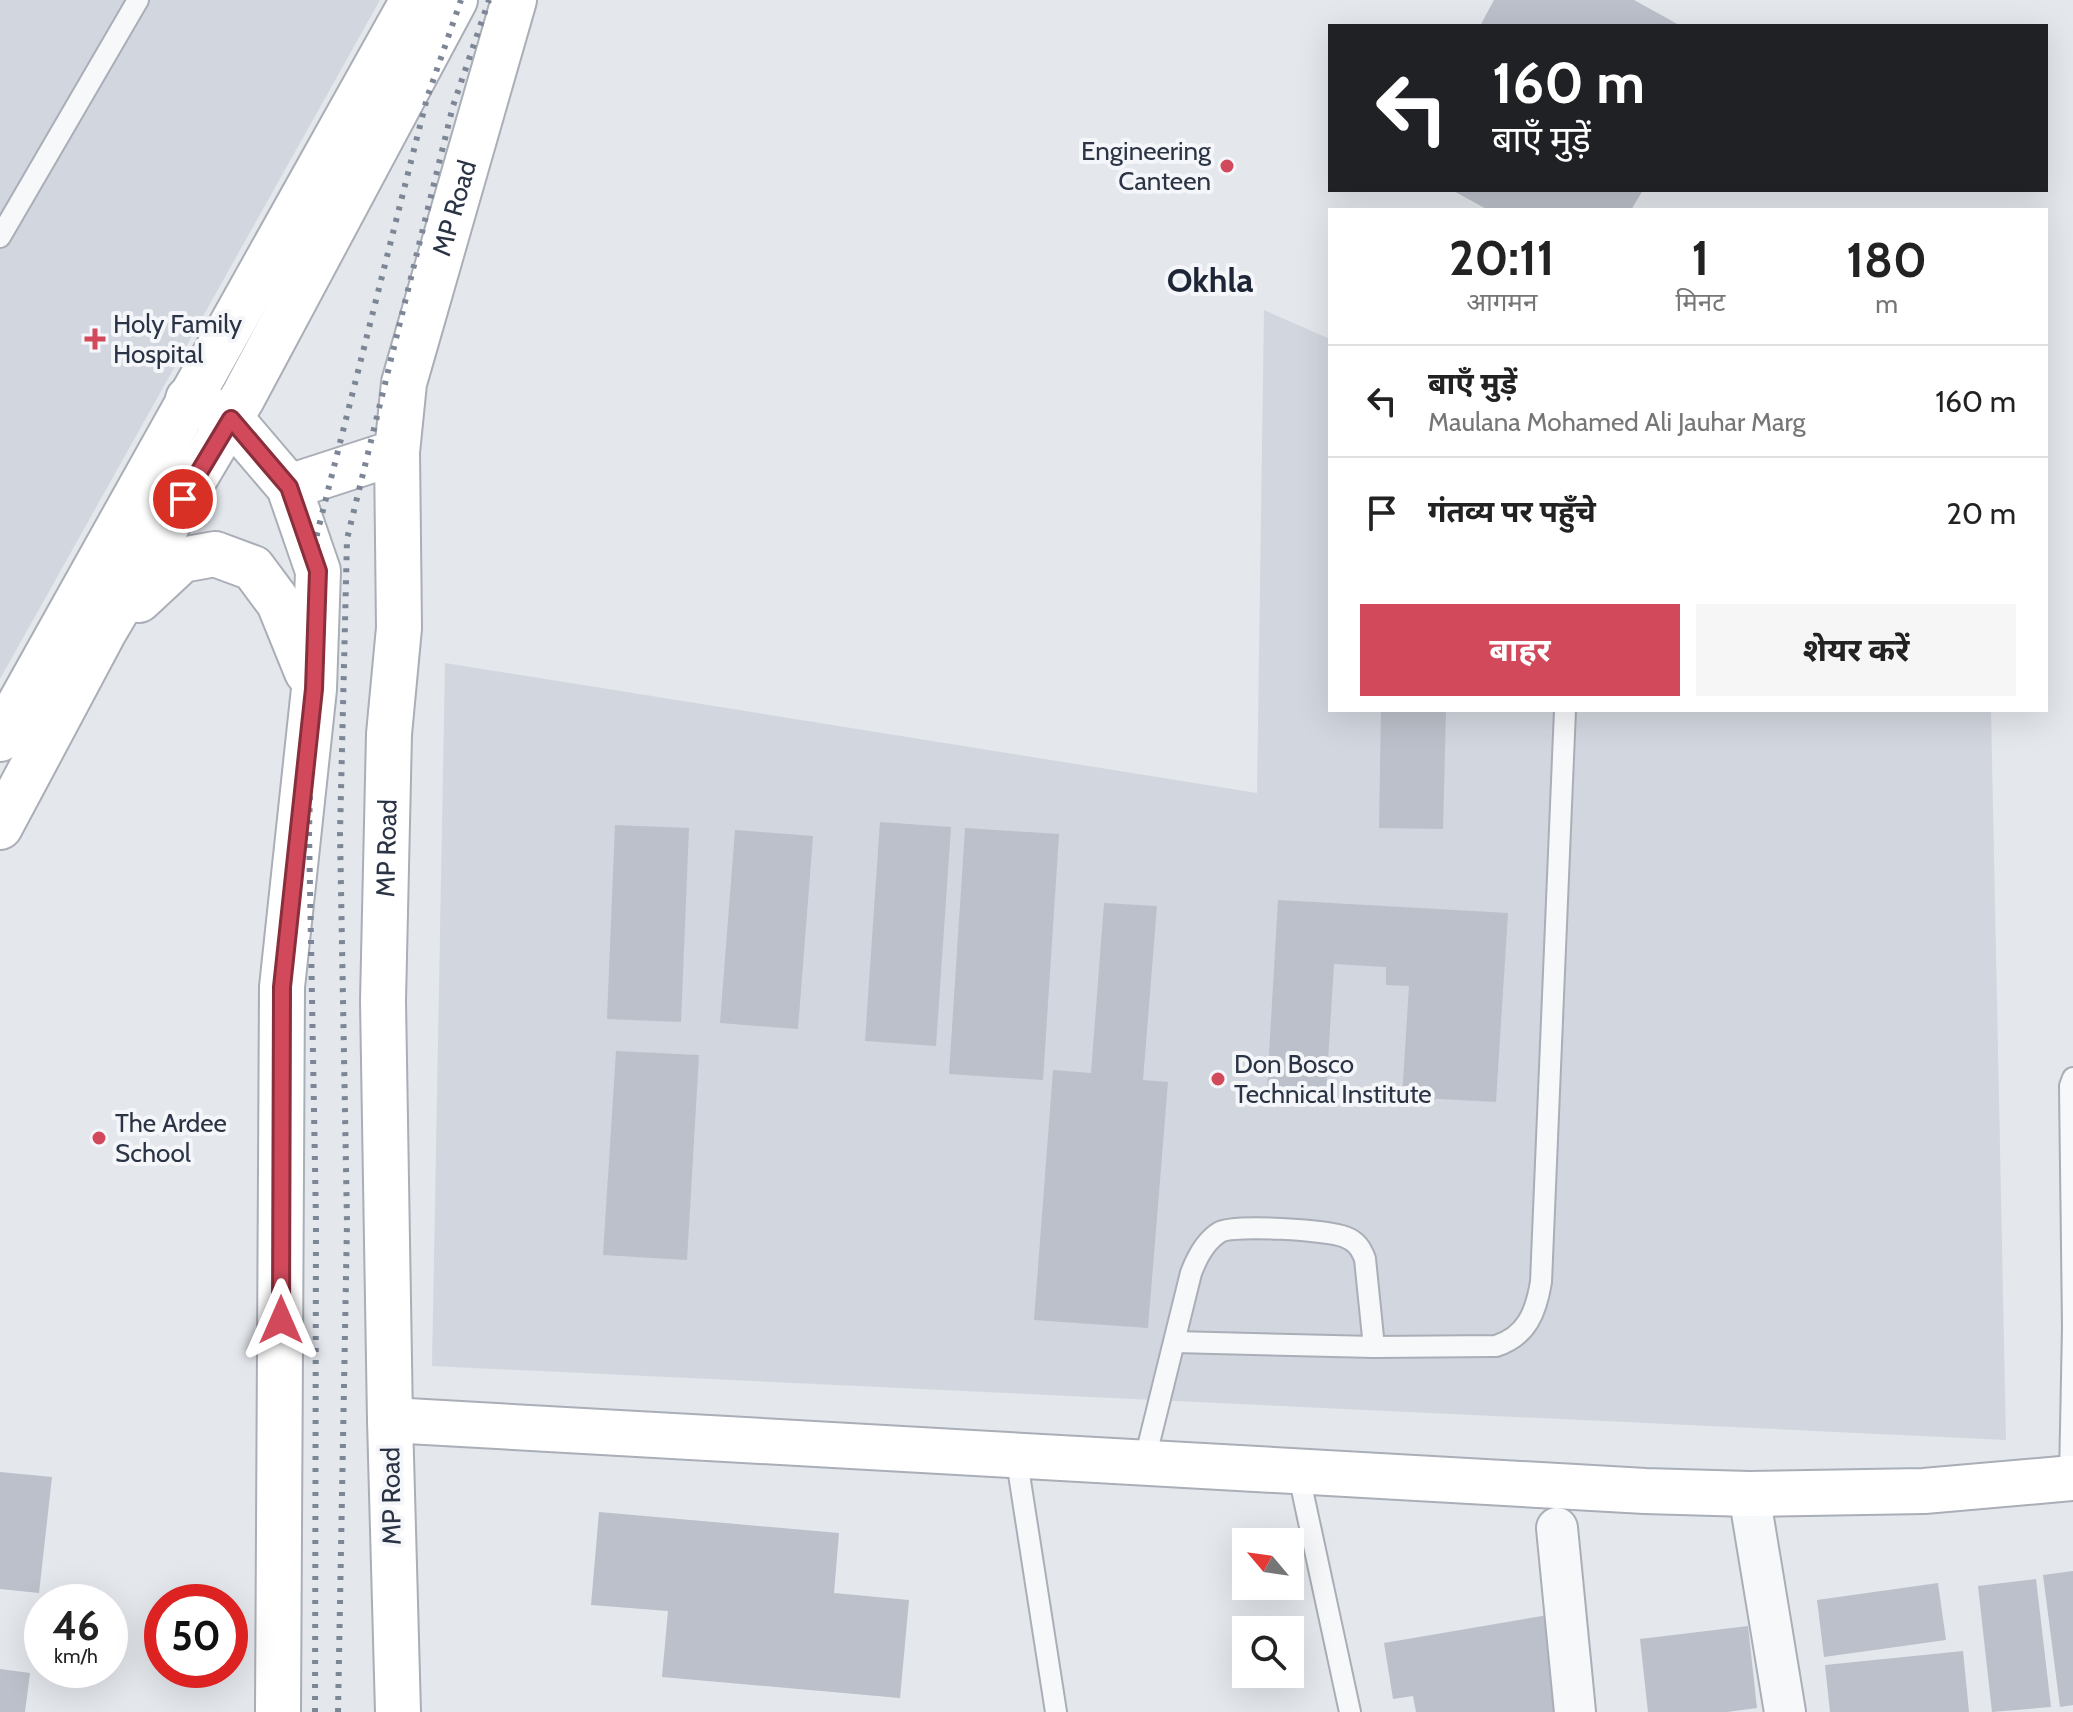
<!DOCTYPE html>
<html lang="hi">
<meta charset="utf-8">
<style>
body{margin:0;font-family:Cabin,"Noto Sans Devanagari",sans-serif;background:#f6f6f6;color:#222;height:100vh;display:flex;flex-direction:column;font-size:30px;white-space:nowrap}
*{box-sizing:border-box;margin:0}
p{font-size:26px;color:#767676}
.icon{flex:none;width:44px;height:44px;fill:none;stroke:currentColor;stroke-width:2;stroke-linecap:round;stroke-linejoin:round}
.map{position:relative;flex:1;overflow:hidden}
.panel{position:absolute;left:1328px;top:208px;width:720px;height:504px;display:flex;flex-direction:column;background:#fff;border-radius:0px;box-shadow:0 8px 32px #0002}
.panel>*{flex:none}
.top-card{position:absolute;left:1328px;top:24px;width:720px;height:168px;border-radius:0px;box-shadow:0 8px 32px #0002;background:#202124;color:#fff;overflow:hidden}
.needle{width:52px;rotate:299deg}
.controls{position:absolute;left:1232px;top:1528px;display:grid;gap:16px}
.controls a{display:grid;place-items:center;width:72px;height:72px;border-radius:0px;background:#fff;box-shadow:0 8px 32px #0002;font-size:40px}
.speed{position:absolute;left:24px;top:1584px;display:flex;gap:16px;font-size:40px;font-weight:700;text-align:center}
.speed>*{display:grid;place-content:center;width:104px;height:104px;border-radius:50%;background:#fff;box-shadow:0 8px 32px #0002;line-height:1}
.speed small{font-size:20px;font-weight:400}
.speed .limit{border:12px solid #d22;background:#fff;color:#111}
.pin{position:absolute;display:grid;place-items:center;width:68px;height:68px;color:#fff;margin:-34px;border:4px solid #fff;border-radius:50%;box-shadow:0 2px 8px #0007}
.me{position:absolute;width:88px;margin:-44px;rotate:0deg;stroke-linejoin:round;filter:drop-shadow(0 0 6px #0008)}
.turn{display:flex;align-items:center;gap:28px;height:168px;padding:0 32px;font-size:36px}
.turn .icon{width:104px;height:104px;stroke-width:2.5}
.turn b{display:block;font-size:56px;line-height:68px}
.eta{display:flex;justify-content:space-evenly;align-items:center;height:136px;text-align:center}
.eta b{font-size:48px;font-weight:700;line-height:56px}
.primary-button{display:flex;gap:16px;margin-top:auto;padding:16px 32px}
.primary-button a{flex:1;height:92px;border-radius:0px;background:#d1495b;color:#fff;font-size:32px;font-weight:700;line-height:92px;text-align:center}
.primary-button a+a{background:#f6f6f6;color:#222}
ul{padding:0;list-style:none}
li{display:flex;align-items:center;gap:24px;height:112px;padding:0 32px;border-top:2px solid #e0e0e0}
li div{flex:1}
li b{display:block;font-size:30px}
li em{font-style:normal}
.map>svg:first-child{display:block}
.built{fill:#d2d6de}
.building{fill:#bbc0ca}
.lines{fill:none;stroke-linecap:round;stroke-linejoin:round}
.lane-casing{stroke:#a9aeb7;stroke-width:24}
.street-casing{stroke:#a9aeb7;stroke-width:44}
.secondary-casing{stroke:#a9aeb7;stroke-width:48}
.lane{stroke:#f7f8fa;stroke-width:20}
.street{stroke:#f7f8fa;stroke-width:40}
.secondary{stroke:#fff;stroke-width:44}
.rail{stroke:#7d8696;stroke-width:6;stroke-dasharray:4 8;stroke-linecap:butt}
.route-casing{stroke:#882f3b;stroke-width:20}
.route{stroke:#d1495b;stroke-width:14}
.poi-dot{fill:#d1495b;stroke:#f4f6f9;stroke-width:3}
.labels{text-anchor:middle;stroke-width:8;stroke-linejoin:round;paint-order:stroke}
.poi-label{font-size:26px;fill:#2b3445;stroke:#f4f6f9;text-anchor:start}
.street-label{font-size:26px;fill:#2b3445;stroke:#f4f6f9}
.district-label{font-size:34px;font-weight:bold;fill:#1d2536;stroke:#f4f6f9}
</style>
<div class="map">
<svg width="2073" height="1712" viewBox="0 0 2073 1712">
<rect width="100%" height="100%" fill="#e4e7ec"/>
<g class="built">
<path d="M0 0H380L0 679Z"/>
<path d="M1264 310 1330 339V710H1991L2006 1440 432 1366 445 663 1257 793Z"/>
</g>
<g class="building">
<path d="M1494 0H1634L1681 26H1480Z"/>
<path d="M1452 190H1643L1631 210H1488Z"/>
<path d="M1381 710H1446L1443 829 1379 828Z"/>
<path d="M880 822 951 827 936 1046 865 1041Z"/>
<path d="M615 825 689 828 681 1022 607 1019Z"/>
<path d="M965 828 1059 834 1043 1080 949 1074Z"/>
<path d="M735 830 813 836 798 1029 720 1023Z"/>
<path d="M1278 900 1508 913 1496 1102 1402 1097 1409 986 1386 985V967L1334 964 1326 1092 1267 1089Z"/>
<path d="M1104 903 1157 906 1143 1080 1168 1082 1148 1328 1034 1320 1053 1070 1091 1073Z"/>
<path d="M616 1051 699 1055 687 1260 603 1255Z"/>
<path d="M0 1472 52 1477 39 1593 0 1589Z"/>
<path d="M599 1512 839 1533 834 1593 909 1600 900 1698 662 1677 668 1611 591 1605Z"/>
<path d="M2073 1571V1705L2060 1707 2043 1575Z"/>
<path d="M2036 1579 2051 1707 1992 1712 1978 1586Z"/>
<path d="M1938 1583 1946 1640 1824 1657 1817 1600Z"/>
<path d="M1548 1615 1564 1712H1416L1413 1696 1393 1699 1384 1643Z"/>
<path d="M1748 1626 1757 1708 1727 1712H1648L1640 1639Z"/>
<path d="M1963 1651 1969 1712H1830L1825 1665Z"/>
<path d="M0 1669 30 1673 25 1712H0Z"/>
</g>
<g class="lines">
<defs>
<g id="lane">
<path d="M0 237 138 0"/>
<path d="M1175 1342 1374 1347 1496 1346C1527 1336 1536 1312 1541 1282L1565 710"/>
<path d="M1016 1455 1056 1712"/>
<path d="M1144 1463 1191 1273C1197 1257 1205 1241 1220 1232 1234 1224 1328 1230 1345 1237 1356 1241 1361 1248 1365 1259L1374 1347"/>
<path d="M1298 1471 1350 1712"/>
<path d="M2070 1478 2073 1327 2070 1086 2073 1078"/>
</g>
<g id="street">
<path d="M1749 1494 1785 1712"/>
<path d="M1557 1528 1575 1712"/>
</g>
<g id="secondary">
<path d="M188 399 231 419 289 487 318 571 314 689 282 987 278 1712"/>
<path d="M289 487 397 452"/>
<path d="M139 600 182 560 215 554 253 568 279 603 307 672"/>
<path d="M0 739 413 0"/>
<path d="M0 827 105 630 243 397 455 0"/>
<path d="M390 1420 1645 1491 1749 1494 1924 1491 2073 1478"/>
<path id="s1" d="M398 1712 390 1420 383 1001 389 734 399 628 397 452 404 383 514 0"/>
</g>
</defs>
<use href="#lane" class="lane-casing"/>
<use href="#street" class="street-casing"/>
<use href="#secondary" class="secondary-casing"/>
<use href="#lane" class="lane"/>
<use href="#street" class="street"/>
<use href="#secondary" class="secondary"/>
<g class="rail">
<path d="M315 1712 316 1222 309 831 317 534 427 98 461 0"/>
<path d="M338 1712 347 1223 340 833 347 539 453 106 489 0"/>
</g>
</g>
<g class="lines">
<defs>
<path id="route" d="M183 499 231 419 289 487 318 571 314 689 282 987 281 1320"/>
</defs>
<use href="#route" class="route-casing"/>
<use href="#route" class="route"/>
</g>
<g class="poi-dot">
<circle cx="1227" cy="166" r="8"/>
<path d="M91 327h8v8h8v8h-8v8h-8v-8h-8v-8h8z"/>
<circle cx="1218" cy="1079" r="8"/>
<circle cx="99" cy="1138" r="8"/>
</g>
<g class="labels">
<g class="poi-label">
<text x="1211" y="160" text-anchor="end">Engineering<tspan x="1211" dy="30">Canteen</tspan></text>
<text x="113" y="333">Holy Family<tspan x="113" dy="30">Hospital</tspan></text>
<text x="1234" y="1073">Don Bosco<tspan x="1234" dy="30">Technical Institute</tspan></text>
<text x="115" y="1132">The Ardee<tspan x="115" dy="30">School</tspan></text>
</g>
<g class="street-label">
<text dy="9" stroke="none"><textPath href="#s1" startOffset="1512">MP Road</textPath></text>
<text dy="9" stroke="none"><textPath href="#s1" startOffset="864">MP Road</textPath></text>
<text transform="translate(391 1496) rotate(-91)" y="9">MP Road</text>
</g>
<g class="district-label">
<text x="1210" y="292">Okhla</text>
</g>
</g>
</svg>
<div class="controls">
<a><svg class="needle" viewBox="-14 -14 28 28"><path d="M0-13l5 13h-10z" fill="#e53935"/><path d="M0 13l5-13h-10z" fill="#767676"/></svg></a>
<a><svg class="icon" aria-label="search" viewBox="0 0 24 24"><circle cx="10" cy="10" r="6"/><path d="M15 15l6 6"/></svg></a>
</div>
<div class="speed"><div>46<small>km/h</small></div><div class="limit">50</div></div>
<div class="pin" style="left:183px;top:499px;background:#d93025"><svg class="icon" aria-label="arrive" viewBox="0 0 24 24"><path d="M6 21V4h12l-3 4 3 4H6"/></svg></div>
<svg class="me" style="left:281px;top:1320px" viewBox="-20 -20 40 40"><path d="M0-17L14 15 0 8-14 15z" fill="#d1495b" stroke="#fff" stroke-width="4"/></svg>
<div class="top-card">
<div class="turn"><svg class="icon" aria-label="left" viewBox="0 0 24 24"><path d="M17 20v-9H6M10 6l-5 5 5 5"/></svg><div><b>160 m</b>बाएँ मुड़ें</div></div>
</div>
<section class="panel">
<div class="eta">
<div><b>20:11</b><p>आगमन</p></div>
<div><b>1</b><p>मिनट</p></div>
<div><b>180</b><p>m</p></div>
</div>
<ul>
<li><svg class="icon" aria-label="left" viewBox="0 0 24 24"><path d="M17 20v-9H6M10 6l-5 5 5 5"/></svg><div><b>बाएँ मुड़ें</b><p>Maulana Mohamed Ali Jauhar Marg</p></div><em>160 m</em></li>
<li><svg class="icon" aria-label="arrive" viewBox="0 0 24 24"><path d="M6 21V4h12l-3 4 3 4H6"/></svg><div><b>गंतव्य पर पहुँचे</b></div><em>20 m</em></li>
</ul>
<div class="primary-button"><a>बाहर</a><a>शेयर करें</a></div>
</section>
</div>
